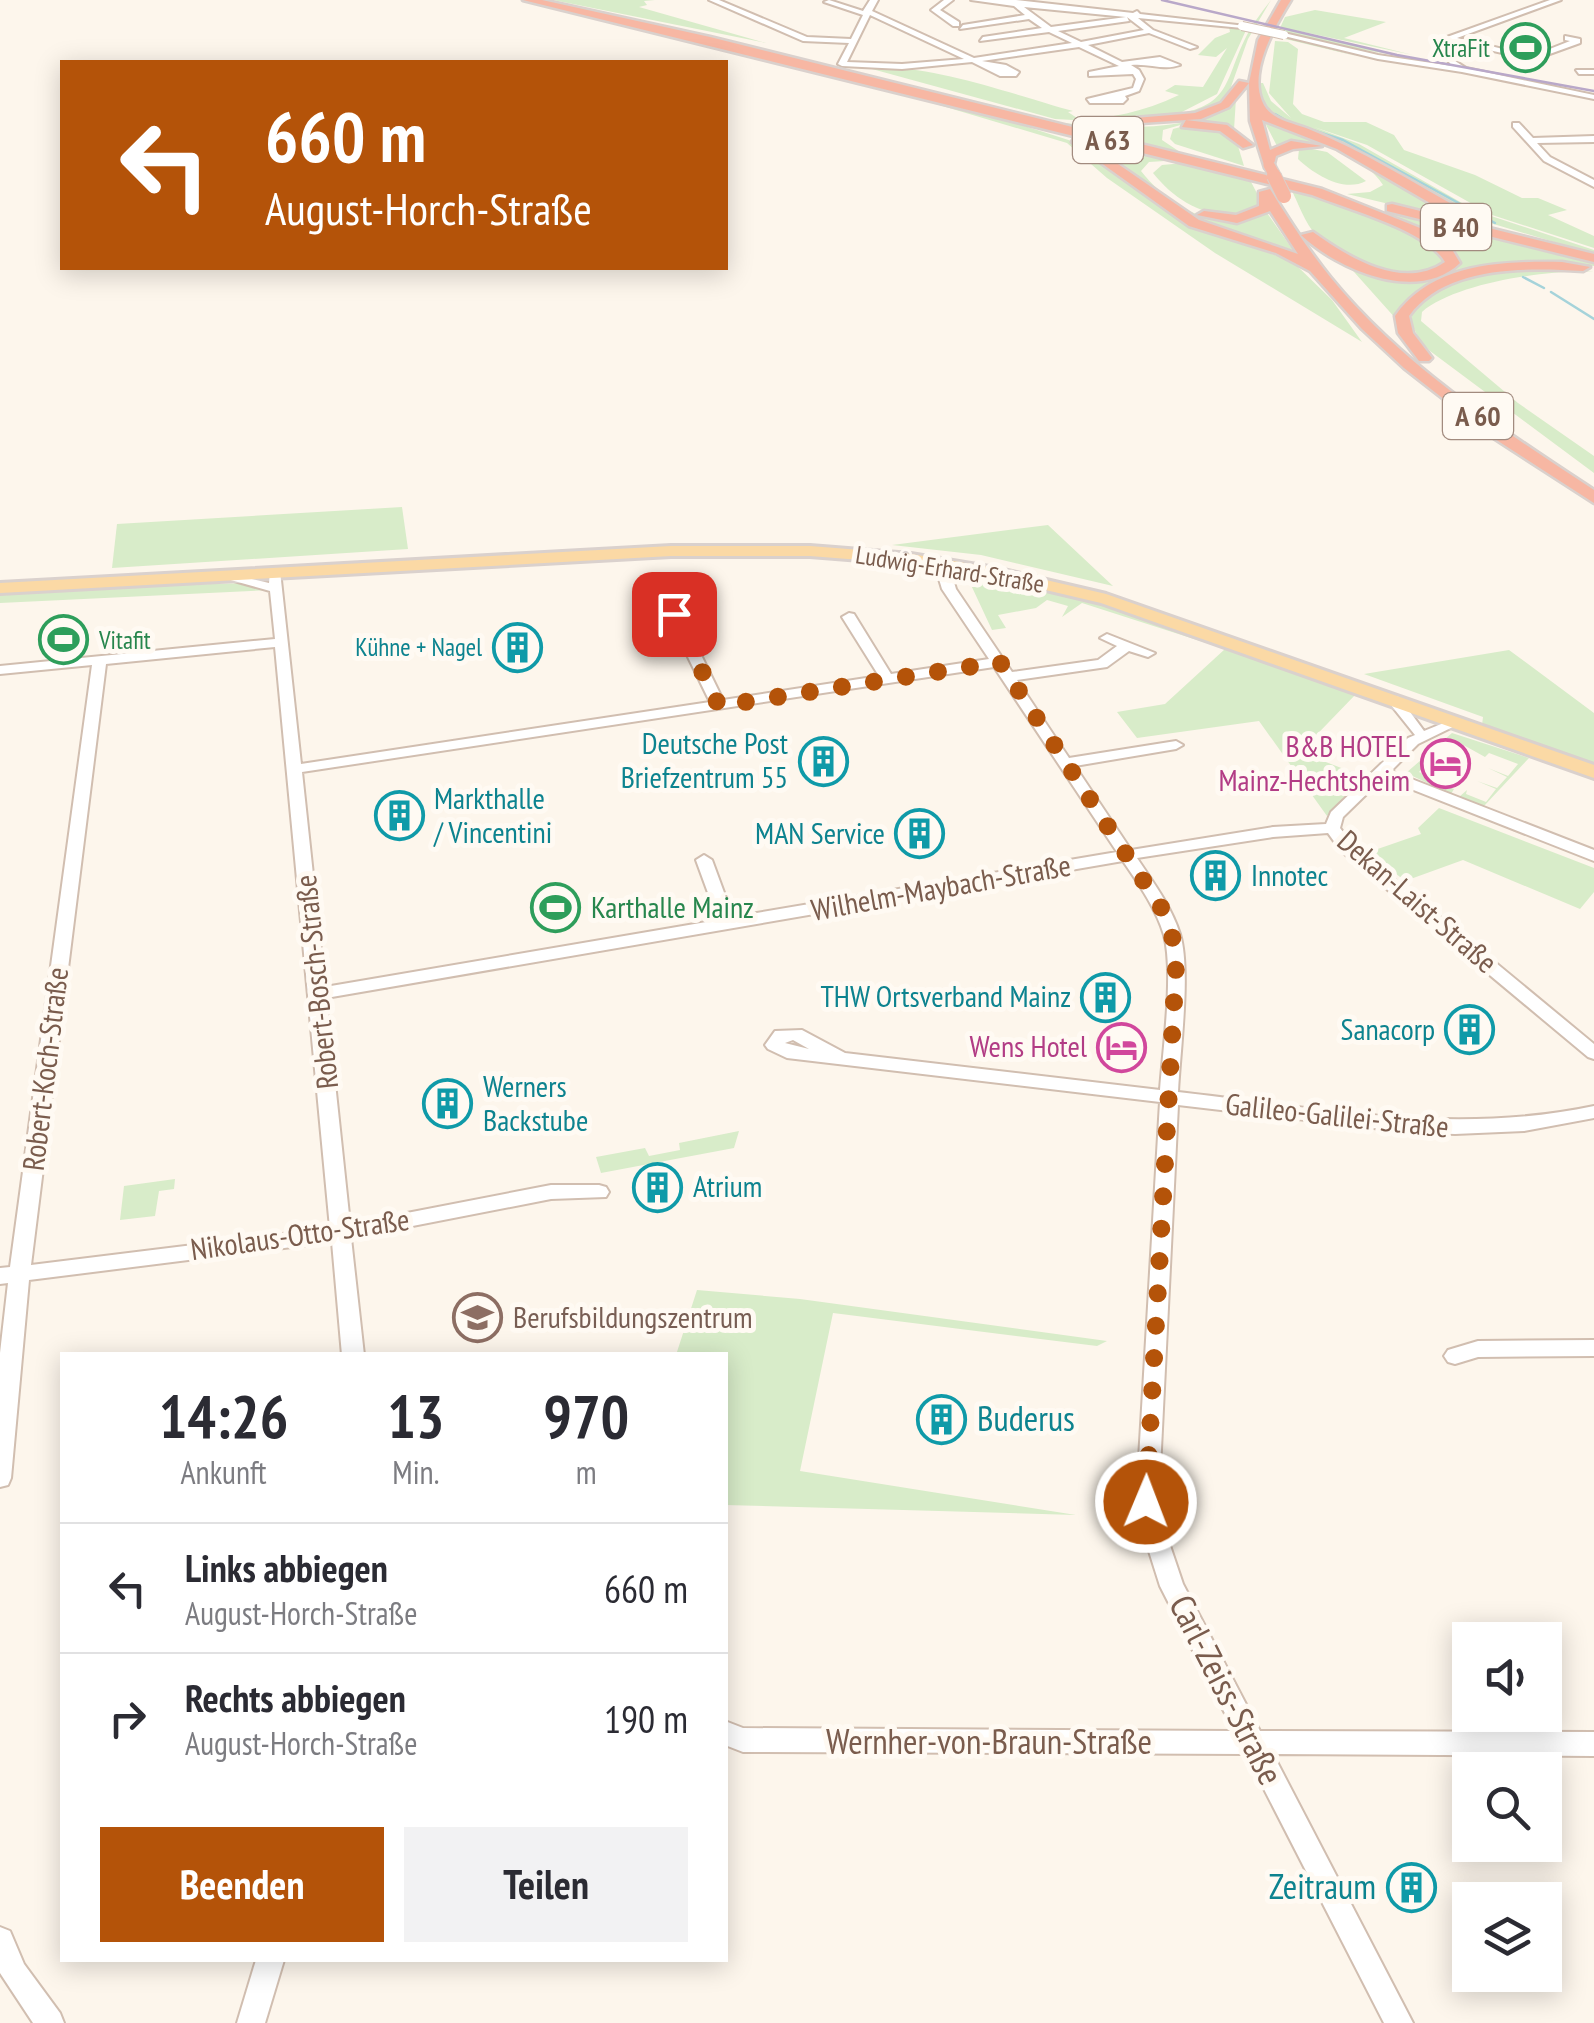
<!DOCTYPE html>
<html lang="de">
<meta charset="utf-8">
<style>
body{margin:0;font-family:"PT Sans Narrow",sans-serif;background:#f2f2f3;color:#2b2b33;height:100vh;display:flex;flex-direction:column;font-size:38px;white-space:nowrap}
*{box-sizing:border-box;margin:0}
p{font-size:32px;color:#7c7c81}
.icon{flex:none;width:55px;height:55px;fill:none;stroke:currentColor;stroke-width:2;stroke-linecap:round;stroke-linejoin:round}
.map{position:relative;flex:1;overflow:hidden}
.details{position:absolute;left:60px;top:1352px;width:668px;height:610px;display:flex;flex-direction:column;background:#fff;border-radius:0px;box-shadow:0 5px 25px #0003}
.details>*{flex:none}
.guide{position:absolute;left:60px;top:60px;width:668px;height:210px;border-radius:0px;box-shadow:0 5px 25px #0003;background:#b45309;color:#fff;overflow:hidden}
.controls{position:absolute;left:1452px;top:1622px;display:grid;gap:20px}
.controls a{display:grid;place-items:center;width:110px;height:110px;border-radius:0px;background:#fff;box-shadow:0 5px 25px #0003;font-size:50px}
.pin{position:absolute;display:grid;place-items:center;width:85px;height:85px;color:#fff;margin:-42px;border-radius:20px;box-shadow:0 5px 15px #0006}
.me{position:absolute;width:110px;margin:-55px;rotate:1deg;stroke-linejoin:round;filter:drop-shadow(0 0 8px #0008)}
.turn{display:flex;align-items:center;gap:35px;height:210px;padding:0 40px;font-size:45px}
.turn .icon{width:130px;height:130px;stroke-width:2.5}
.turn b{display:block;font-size:70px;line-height:85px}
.eta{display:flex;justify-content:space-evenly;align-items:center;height:170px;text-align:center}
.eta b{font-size:60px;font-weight:700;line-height:70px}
.cta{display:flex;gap:20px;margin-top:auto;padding:20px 40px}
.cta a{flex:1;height:115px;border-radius:0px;background:#b45309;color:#fff;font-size:40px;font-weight:700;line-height:115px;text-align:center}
.cta a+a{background:#f2f2f3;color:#2b2b33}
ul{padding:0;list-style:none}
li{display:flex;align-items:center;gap:30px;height:130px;padding:0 40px;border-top:2px solid #e1e1e2}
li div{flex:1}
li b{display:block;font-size:38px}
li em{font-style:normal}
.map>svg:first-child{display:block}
.green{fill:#d8ecc9}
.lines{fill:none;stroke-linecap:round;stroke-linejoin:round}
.stream{stroke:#a5d3da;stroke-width:2.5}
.minor-casing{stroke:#d1beb0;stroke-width:4}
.major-casing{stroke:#dad1cd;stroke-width:6}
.highway-casing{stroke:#dad1cd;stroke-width:5}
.minor{fill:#fff;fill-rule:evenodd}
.major{fill:#fbd9a5;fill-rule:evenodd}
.highway{fill:#f7b7a3;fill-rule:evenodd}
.tram{stroke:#b9a8c9;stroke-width:2.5}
.minor-bridge-casing{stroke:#d1beb0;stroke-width:10;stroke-linecap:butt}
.highway-bridge-far1-casing{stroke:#dad1cd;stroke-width:14;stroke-linecap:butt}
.highway-bridge-casing{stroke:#dad1cd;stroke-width:16;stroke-linecap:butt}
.minor-bridge{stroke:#fff;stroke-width:8}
.highway-bridge-far1{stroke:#f7b7a3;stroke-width:11}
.highway-bridge{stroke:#f7b7a3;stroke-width:14}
.route{stroke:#b45309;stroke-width:18;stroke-dasharray:0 32.4}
.labels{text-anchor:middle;stroke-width:10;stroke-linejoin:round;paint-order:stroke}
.far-leisure-label{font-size:25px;fill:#27864d;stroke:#fffaf3;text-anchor:end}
.far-street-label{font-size:25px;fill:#7a5c4d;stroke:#fffaf3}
.far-culture-label{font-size:25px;fill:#0d838f;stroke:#fffaf3;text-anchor:end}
.shield{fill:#fffaf3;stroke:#a28b7f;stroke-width:2.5}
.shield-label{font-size:28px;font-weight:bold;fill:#7a5c4d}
.culture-label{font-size:30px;fill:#0d838f;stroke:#fffaf3;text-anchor:end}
.hotel-label{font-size:30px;fill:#b23c85;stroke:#fffaf3;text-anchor:end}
.street-label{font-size:30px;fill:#7a5c4d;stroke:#fffaf3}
.leisure-label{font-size:30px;fill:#27864d;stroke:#fffaf3;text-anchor:start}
.education-label{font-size:30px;fill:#785e54;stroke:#fffaf3;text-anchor:start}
.near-culture-label{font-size:35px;fill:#0d838f;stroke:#fffaf3;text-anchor:start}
.near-street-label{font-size:35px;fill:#7a5c4d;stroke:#fffaf3}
</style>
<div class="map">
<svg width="1594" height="2023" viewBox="0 0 1594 2023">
<rect width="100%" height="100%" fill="#fdf6ec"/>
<g class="green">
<path d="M553 0H655L644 1 647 5 639 7 766 43Z"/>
<path d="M1271 0 1248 39 1227 98 1207 112 1109 122 1055 119 872 69C926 62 1017 96 1073 111L1068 112 1077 118 1072 119C1111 119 1143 112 1179 95L1165 91 1175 85 1203 87 1227 48 1216 57 1198 55 1215 38 1230 32 1229 27 1197 21 1247 28 1217 94 1178 114C1230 104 1225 81 1244 41 1251 26 1261 13 1271 0Z"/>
<path d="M1315 10 1386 22 1344 38 1413 55 1289 29 1417 59 1283 36 1356 56 1277 37 1278 32 1284 30 1280 28 1285 17Z"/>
<path d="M1275 41 1288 42 1298 49 1293 104 1302 114 1324 122H1366L1394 135 1404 150 1475 175 1522 198H1538L1567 210 1548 215 1594 236V248L1492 215 1367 145 1314 127 1359 144 1476 211 1594 250V254L1467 216 1370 160 1276 121 1259 100V83H1263L1271 101 1291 118 1269 93Z"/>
<path d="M882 88 965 107 1081 144 1198 228 1292 261 1332 300 1362 342 1215 253 1107 178 1067 143Z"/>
<path d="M1236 98 1234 130 1191 122 1163 130 1162 140 1180 152 1062 123C1112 127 1197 136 1236 98Z"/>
<path d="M1263 119 1323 141 1445 210 1494 229 1347 194 1370 192 1383 185C1363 154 1312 135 1277 146Z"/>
<path d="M1188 125 1210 126 1235 136 1244 166 1175 144 1170 139 1173 129Z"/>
<path d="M1075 136 1181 160 1149 162 1141 171C1169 207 1222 237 1267 213L1293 250 1202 224Z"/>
<path d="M1307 148 1327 152 1366 181C1343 193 1314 174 1298 159L1299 149Z"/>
<path d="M1184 163 1249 178 1263 205C1222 227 1181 208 1153 173L1162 165Z"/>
<path d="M1290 187C1345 204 1410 220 1448 264 1404 285 1352 268 1317 236 1305 224 1298 202 1290 187Z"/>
<path d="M1362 206 1594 264V266C1547 262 1411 265 1397 320L1346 263C1373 273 1432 286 1456 266L1457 256Z"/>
<path d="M1561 267 1594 272C1550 269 1455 283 1422 312L1421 321 1518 403 1594 456V473L1430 351C1358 278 1517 269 1561 267Z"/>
<path d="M402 507 408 549 112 568 117 524Z"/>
<path d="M1048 525 1113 586 981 555 892 545Z"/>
<path d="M993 576 1102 602 1356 694 1300 752 1362 776 1327 816 1259 721 1137 738 1117 712 1165 704 1225 649 1082 603 1062 617 1068 606 1047 600 1036 608 998 615 1006 628 992 630 971 585 973 580Z"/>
<path d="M246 583 269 590 0 603V590Z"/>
<path d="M1509 650 1594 713V766L1482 725 1483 717 1364 674Z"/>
<path d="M1452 733 1529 758 1484 806 1459 797 1467 790 1466 794 1486 802 1496 789 1477 781 1497 788 1507 777 1488 768 1508 776 1518 764 1489 753 1485 757 1458 742 1440 760 1432 758 1419 772 1454 789 1451 794 1406 773Z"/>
<path d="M1439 808 1594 868V892L1580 909 1463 860 1405 881 1369 852 1421 834 1418 828Z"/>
<path d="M739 1131 734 1148 601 1173 596 1157 645 1148 649 1156 680 1150 679 1143Z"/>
<path d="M175 1179 174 1189 159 1191 155 1216 120 1220 124 1186Z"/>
<path d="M697 1290 800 1299 1107 1341 1097 1346 833 1313 800 1471 1076 1515 725 1505V1355H676Z"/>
</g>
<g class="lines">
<g class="stream">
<path d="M1275 114 1292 124"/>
<path d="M1306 128 1343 140 1495 223"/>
<path d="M1523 277 1544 288"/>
<path d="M1551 292 1594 319"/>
</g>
<defs>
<g id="minor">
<path d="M709 0H719L807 37 851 39 863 15 824 2 829 0 863 11 870 0H878L872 11 974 58 1072 43 1049 32 980 41 983 37 1042 28 1029 19 960 29 963 25 1025 15 1014 6 971 0H1016L1133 13 1137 11 1140 14 1246 26 1242 28 1138 18 1153 30 1197 47 1190 49 1149 33 1088 45 1122 62 1160 57 1180 65C1164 71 1149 63 1131 65L1139 70 1144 79 1139 91 1125 96 1127 99 1123 103H1090L1087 99 1133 88 1136 79 1133 74 1089 76V72L1119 66 1079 47 982 61 1006 65 1019 72 1016 76H1000L972 62 902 69 842 66 838 64 849 43 803 41ZM1024 7 1126 17 1051 27ZM870 15 964 59 902 64 847 62ZM1127 17 1144 30 1081 42 1058 31 1129 21Z"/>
<path d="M944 0H953L940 10 959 22V26H953L931 10Z"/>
<path d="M1550 0H1561L1457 38 1532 56 1570 41 1565 40V36L1580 39V43L1533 60 1454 42 1448 50 1455 61 1466 68 1594 95V99L1462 72 1378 59 1280 35 1284 33 1378 55 1452 66 1440 50 1447 37Z"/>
<path d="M1576 70H1594V74H1579Z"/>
<path d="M1513 123H1519L1533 138 1594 136V142L1537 143 1550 157 1594 180V187L1544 161 1513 127Z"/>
<path d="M956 562 962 566 953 579 956 589 1012 672 1098 660 1117 646 1100 638 1107 634 1155 653 1148 657 1129 651 1107 667 1017 680 1069 758 1176 741 1183 745 1176 749 1075 766 1131 850 1273 827 1326 824 1331 812 1408 738 1415 735 1387 700 1394 696 1399 697 1424 731 1456 718 1463 722 1418 744 1391 771 1594 850V861L1383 778 1343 817 1340 828 1353 845 1594 1044V1059L1588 1057 1341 851 1328 833 1273 837 1137 858C1153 882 1171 906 1180 934 1191 970 1180 1051 1178 1092 1320 1108 1452 1136 1594 1106V1118L1524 1131 1455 1134 1407 1132 1178 1105 1158 1510 1183 1584 1260 1731 1594 1732V1756L1273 1754 1413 2023H1384L1246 1754 743 1752 725 1745V1721L743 1728 1234 1731 1160 1586 1136 1510 1160 1102 787 1058 768 1049 765 1045 775 1031 802 1030 845 1053 1160 1090C1163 1049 1174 972 1164 935 1156 908 1138 883 1123 861L326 998 350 1224 551 1185H599L606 1187 609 1192 606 1197 551 1199 351 1238 364 1355H342L332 1242 29 1280 11 1478 8 1485 0 1487V1353L8 1283 0 1284V1268L10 1267 92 665 0 674V666L275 639 270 591 227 579 234 575 269 583 270 571H280L301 764 710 702 667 614 674 610 681 614 723 700 879 676 842 617 849 613 854 614 891 674 989 659 942 589 939 579 951 563ZM275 647 330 1228 31 1265 106 664ZM994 667 1117 852 733 917 712 860 704 855 696 860 718 920 325 987 302 772ZM793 1040 809 1049 785 1043Z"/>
<path d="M1594 1340V1356L1478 1357 1455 1364 1448 1362 1444 1356 1448 1350 1478 1341Z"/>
<path d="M0 1927 10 1931 24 1964 60 2013 64 2023H33L0 1973Z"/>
<path d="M256 1960H284L265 2023H237Z"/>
</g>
<path id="major" d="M671 546H810L911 554 995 568 1106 594 1594 765V778L1101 603 995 578 911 564 810 556H671L0 593V583Z"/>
<g id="highway">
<path d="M523 0H542L710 37 1322 189 1420 228 1450 246 1460 263C1418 304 1338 270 1301 235L1313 232C1349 258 1403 291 1445 262 1427 230 1347 209 1312 195Z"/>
<path d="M1281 0H1291C1275 26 1249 70 1262 101 1269 119 1289 122 1306 128 1362 150 1412 182 1464 211V217H1454L1337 149 1262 120 1270 150 1291 141 1322 146 1293 149 1276 156 1273 168H1265L1250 121 1249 83 1229 107 1201 119 1081 127 1075 123 1195 113 1221 103 1239 81 1249 83 1258 40Z"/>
<path d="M1186 120 1227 125 1253 145 1243 148 1220 131 1182 127Z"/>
<path d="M1076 135 1199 220 1298 254 1270 211 1237 223 1197 215 1204 211 1236 215 1259 206V192L1270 189C1289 220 1308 250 1331 278 1402 365 1501 429 1594 490V503L1495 439 1404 368 1362 329 1310 271 1276 253 1189 226 1072 142Z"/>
<path d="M1392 204 1594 254V262L1387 211V205Z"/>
<path d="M1562 262 1590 267 1583 271C1526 268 1446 265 1409 316L1413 333 1432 358 1429 361H1419L1398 333 1395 316C1432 263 1502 261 1562 262Z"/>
</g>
</defs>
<use href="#minor" class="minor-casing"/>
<use href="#major" class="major-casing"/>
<use href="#highway" class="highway-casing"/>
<use href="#minor" class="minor"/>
<use href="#major" class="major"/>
<use href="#highway" class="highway"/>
<path class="tram" d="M1162 0 1397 55 1594 91"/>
<defs>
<path id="minor-bridge" d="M1242 26 1284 35"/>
<path id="highway-bridge-far1" d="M1269 165 1276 178"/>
<path id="highway-bridge" d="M1274 176 1284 196"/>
</defs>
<use href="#minor-bridge" class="minor-bridge-casing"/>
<use href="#highway-bridge-far1" class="highway-bridge-far1-casing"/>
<use href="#highway-bridge" class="highway-bridge-casing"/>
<use href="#minor-bridge" class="minor-bridge"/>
<use href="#highway-bridge-far1" class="highway-bridge-far1"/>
<use href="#highway-bridge" class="highway-bridge"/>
</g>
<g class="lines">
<path class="route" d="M674 614 719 706 1000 662 1162 909 1172 935 1176 966 1146 1502"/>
</g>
<defs>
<symbol id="stadium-ring" viewBox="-11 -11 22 22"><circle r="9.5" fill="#fffaf3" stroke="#2e9e5b" stroke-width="1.5"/><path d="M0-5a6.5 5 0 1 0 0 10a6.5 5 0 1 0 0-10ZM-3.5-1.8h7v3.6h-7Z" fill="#2e9e5b"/></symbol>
<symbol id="building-ring" viewBox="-11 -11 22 22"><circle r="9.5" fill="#fffaf3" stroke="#0f9aa8" stroke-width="1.5"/><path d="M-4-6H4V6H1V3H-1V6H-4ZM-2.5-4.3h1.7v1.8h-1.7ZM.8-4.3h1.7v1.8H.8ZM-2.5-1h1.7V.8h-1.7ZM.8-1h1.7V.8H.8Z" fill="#0f9aa8"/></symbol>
<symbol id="hotel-ring" viewBox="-11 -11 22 22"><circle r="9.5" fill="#fffaf3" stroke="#d1479c" stroke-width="1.5"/><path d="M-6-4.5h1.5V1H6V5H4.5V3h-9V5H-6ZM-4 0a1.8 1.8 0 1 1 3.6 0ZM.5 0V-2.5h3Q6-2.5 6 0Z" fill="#d1479c"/></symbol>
<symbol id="university-ring" viewBox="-11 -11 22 22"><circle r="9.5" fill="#fffaf3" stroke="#8d6e63" stroke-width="1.5"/><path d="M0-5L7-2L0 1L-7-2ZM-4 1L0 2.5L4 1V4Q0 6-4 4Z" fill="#8d6e63"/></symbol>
</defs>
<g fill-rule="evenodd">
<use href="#stadium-ring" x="1498" y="20" width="55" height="55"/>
<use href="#stadium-ring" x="36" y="612" width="55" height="55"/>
<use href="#building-ring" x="490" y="620" width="55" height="55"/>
<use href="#building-ring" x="796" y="734" width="55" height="55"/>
<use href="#hotel-ring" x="1418" y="736" width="55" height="55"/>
<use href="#building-ring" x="372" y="788" width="55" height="55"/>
<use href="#building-ring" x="892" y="806" width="55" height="55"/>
<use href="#building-ring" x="1188" y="848" width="55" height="55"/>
<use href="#stadium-ring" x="528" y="880" width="55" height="55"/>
<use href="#building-ring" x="1078" y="970" width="55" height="55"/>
<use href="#building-ring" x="1442" y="1002" width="55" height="55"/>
<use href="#hotel-ring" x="1094" y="1020" width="55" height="55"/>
<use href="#building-ring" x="420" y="1076" width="55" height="55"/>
<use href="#building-ring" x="630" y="1160" width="55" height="55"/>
<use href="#university-ring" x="450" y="1290" width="55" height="55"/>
<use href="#building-ring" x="914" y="1392" width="55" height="55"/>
<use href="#building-ring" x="1384" y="1860" width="55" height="55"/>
</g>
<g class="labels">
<g class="far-leisure-label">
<text x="1490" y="57">XtraFit</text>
<text x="99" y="649" text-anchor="start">Vitafit</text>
</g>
<g class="far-street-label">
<text transform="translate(950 569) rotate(9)" y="9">Ludwig-Erhard-Straße</text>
</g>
<g class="far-culture-label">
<text x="482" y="656">Kühne + Nagel</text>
</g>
<g class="shield">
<rect x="1073" y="117" width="70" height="46" rx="8"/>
<rect x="1421" y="204" width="70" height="46" rx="8"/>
<rect x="1443" y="393" width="70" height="46" rx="8"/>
</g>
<g class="shield-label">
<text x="1108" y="150">A 63</text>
<text x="1456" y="237">B 40</text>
<text x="1478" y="426">A 60</text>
</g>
<g class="culture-label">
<text x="788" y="754">Deutsche Post<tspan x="788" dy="34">Briefzentrum 55</tspan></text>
<text x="434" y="809" text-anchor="start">Markthalle<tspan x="434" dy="34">/ Vincentini</tspan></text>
<text x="885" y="844">MAN Service</text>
<text x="1251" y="886" text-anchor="start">Innotec</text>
<text x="1071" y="1007">THW Ortsverband Mainz</text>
<text x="1435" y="1040">Sanacorp</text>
<text x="483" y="1097" text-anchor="start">Werners<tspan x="483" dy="34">Backstube</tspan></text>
<text x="693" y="1197" text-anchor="start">Atrium</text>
</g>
<g class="hotel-label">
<text x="1410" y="757">B&amp;B HOTEL<tspan x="1410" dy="34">Mainz-Hechtsheim</tspan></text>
<text x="1087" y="1057">Wens Hotel</text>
</g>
<g class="street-label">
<text transform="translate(941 888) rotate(-10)" y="10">Wilhelm-Maybach-Straße</text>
<text transform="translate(1417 902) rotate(41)" y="10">Dekan-Laist-Straße</text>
<text transform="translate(317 982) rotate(-96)" y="10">Robert-Bosch-Straße</text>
<text transform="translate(46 1069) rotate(-83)" y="10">Robert-Koch-Straße</text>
<text transform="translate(1337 1116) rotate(6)" y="10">Galileo-Galilei-Straße</text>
<text transform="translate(300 1235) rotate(-8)" y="10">Nikolaus-Otto-Straße</text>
</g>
<g class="leisure-label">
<text x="591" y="918">Karthalle Mainz</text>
</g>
<g class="education-label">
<text x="513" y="1328">Berufsbildungszentrum</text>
</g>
<g class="near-culture-label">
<text x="977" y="1431">Buderus</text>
<text x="1376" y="1899" text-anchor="end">Zeitraum</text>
</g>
<g class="near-street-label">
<text transform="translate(1226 1690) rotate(63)" y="12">Carl-Zeiss-Straße</text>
<text x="989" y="1754">Wernher-von-Braun-Straße</text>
</g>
</g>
</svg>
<div class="controls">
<a><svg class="icon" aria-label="sound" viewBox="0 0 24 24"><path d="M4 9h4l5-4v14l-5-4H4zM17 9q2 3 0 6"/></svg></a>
<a><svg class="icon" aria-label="search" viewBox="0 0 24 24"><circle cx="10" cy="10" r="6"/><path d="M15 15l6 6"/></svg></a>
<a><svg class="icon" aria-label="layers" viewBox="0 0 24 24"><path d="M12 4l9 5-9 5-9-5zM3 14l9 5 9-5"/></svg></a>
</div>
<div class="pin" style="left:674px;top:614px;background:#d93025"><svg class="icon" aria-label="arrive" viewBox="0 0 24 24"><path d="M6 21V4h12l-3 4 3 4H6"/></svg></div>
<svg class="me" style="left:1146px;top:1502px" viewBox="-20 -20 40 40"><circle r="17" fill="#b45309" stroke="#fff" stroke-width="3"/><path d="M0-11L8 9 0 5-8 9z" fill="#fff"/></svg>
<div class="guide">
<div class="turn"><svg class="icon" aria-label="left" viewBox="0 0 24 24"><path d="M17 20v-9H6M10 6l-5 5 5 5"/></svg><div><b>660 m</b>August-Horch-Straße</div></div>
</div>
<section class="details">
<div class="eta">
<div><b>14:26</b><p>Ankunft</p></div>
<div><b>13</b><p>Min.</p></div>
<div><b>970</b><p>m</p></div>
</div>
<ul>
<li><svg class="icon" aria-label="left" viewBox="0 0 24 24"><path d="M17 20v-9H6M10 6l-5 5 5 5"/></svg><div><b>Links abbiegen</b><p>August-Horch-Straße</p></div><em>660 m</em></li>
<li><svg class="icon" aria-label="right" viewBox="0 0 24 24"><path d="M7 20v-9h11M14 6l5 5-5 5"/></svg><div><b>Rechts abbiegen</b><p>August-Horch-Straße</p></div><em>190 m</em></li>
</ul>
<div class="cta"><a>Beenden</a><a>Teilen</a></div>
</section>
</div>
